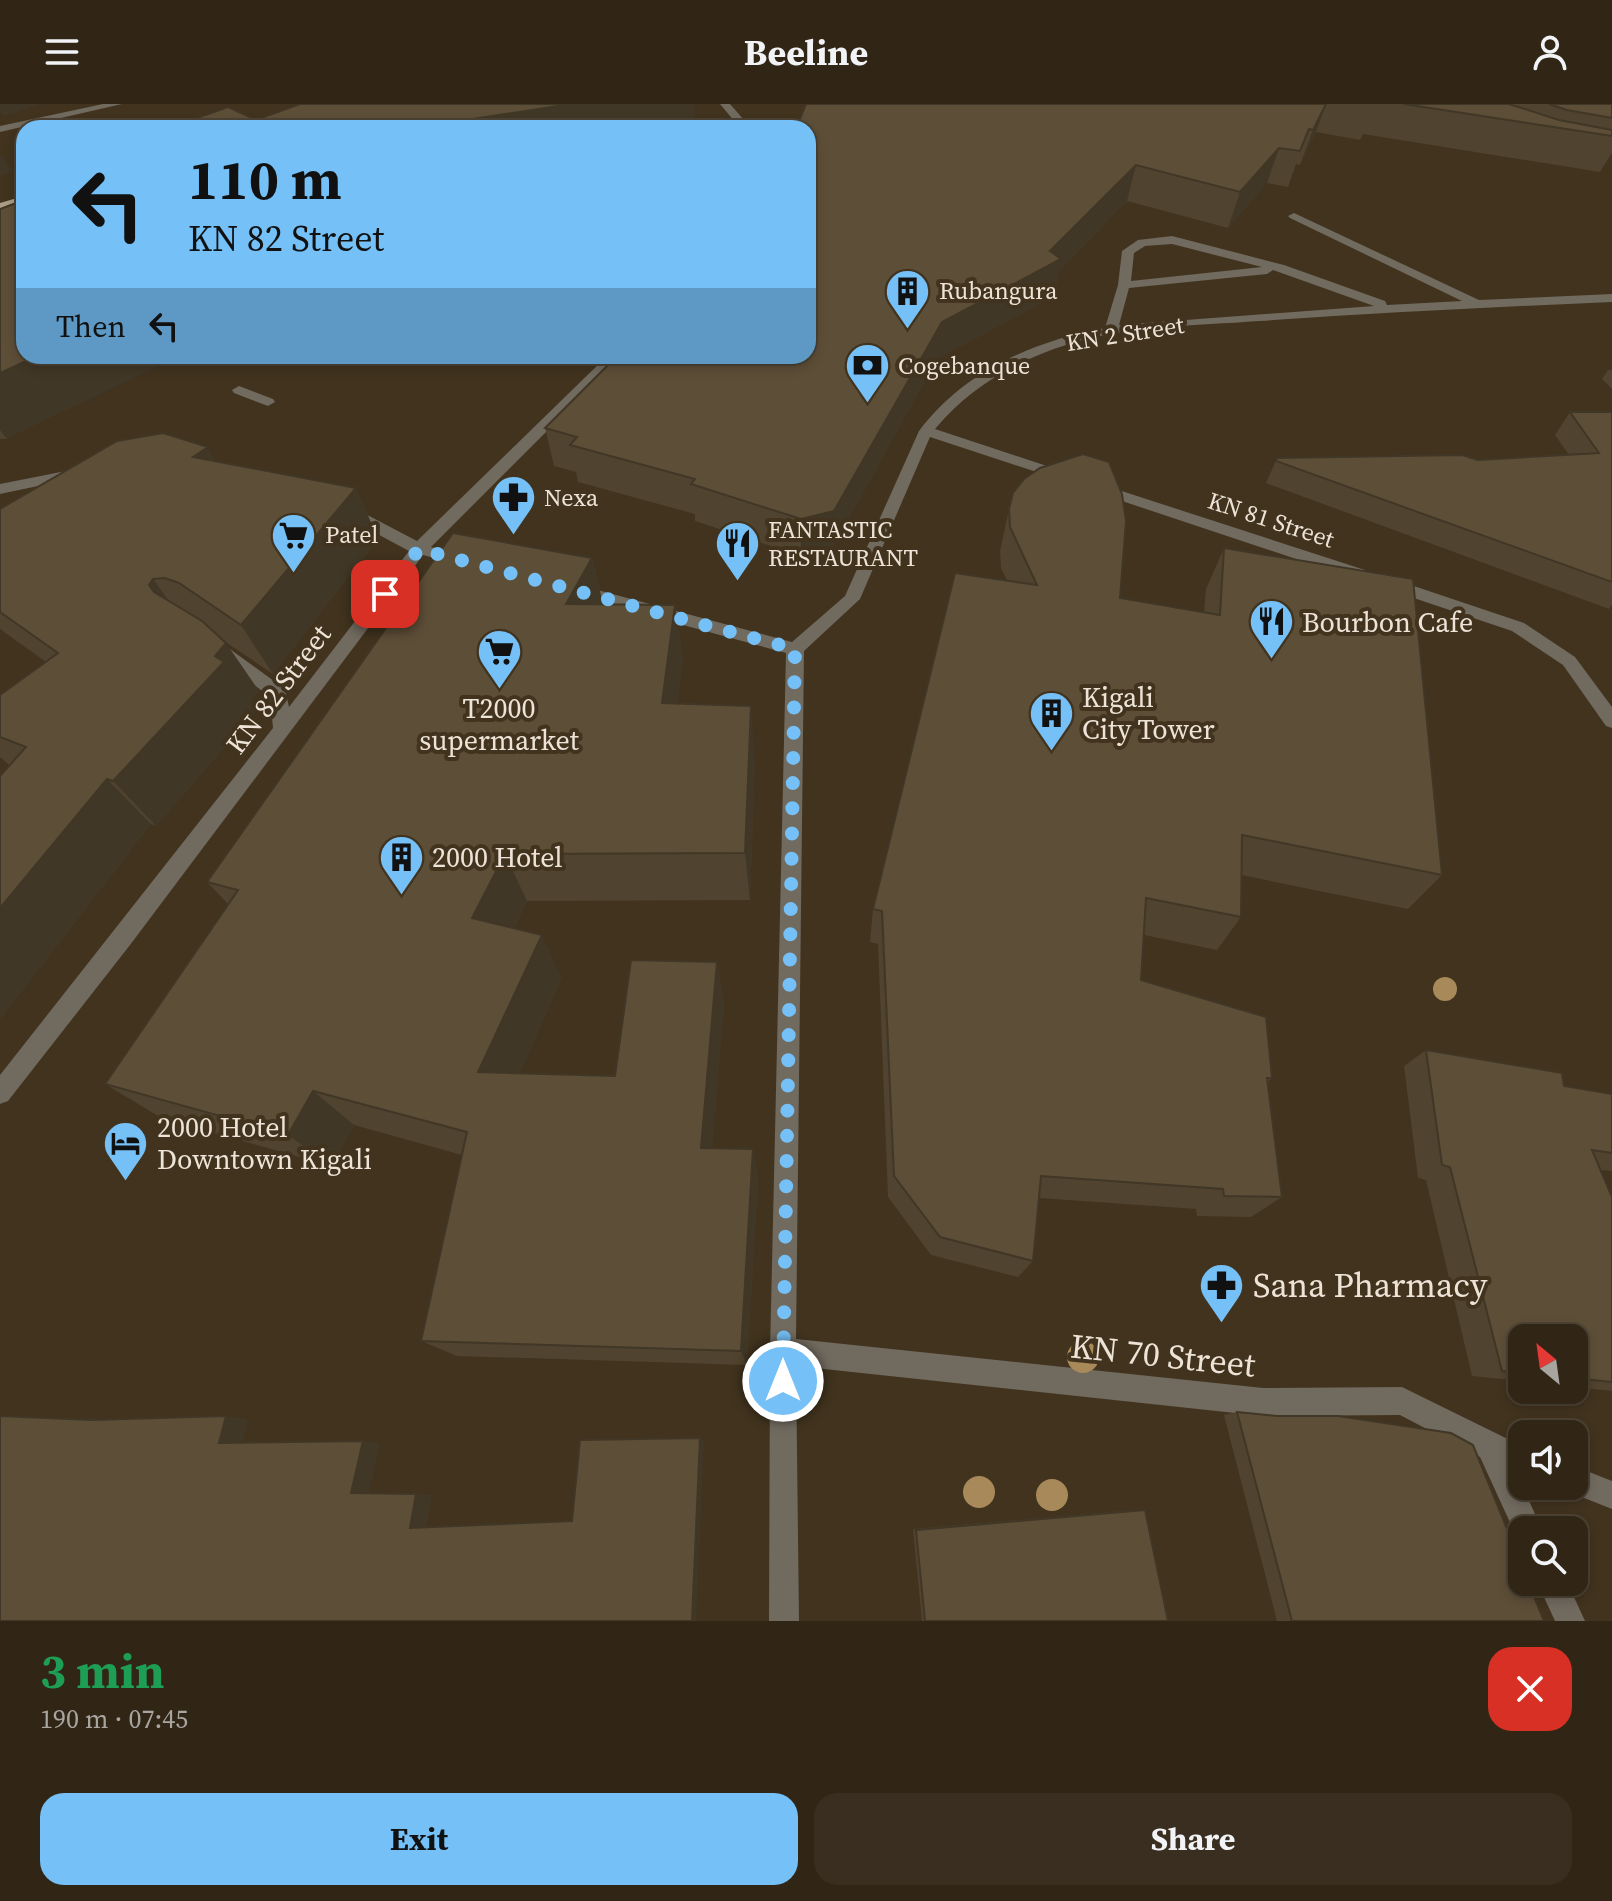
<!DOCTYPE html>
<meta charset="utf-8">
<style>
body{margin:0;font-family:"Source Serif 4",serif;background:#392e1f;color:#f1f3f6;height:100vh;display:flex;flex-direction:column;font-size:30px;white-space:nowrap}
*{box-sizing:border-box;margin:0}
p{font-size:26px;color:#a8a5a1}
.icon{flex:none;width:44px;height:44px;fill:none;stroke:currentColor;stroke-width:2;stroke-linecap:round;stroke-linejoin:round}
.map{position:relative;height:1517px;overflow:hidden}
.drawer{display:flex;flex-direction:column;background:#312616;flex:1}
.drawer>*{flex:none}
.guide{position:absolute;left:16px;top:16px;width:800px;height:244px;border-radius:24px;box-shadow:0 4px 12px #0003,0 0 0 2px #4c4335;background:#75c0f6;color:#111;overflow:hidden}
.needle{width:52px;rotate:331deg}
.tools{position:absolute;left:1508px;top:1220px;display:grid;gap:16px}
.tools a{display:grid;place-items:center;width:80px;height:80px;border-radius:16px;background:#312616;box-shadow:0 4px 12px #0003,0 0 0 2px #4c4335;font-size:40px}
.pin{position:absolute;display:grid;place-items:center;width:68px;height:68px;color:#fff;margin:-34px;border-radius:16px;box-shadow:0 4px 12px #0006}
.me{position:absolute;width:88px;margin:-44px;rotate:0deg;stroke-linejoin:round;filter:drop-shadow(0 0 6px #0008)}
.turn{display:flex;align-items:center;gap:28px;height:168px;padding:0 40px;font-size:36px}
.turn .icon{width:104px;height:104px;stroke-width:2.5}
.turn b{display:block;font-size:56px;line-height:68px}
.then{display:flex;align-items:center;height:76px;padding:0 40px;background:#0003;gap:16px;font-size:30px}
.round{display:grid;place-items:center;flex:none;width:84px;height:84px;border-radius:24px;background:#392e1f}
.overview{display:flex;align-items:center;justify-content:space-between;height:136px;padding:0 40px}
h1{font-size:48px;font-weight:700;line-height:60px;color:#1e9e55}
.primary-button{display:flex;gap:16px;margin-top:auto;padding:16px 40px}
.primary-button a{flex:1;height:92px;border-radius:24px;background:#75c0f6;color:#111;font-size:32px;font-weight:700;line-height:92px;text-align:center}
.primary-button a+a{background:#392e1f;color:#f1f3f6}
header{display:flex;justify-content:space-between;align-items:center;height:104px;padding:0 40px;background:#312616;font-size:36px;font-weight:700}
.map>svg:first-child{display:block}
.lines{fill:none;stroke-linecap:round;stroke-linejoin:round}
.minor{fill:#716a5f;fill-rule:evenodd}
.major{fill:#aa9c87;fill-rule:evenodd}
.tree{fill:#a7895a}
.wall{fill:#50432f}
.shaded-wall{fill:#413726}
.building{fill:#5d4e37;stroke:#413726;stroke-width:2}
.route{stroke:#75c0f6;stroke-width:14;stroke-dasharray:0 25.2}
.labels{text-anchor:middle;stroke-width:8;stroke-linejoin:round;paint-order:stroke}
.far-poi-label{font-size:24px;fill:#ede4d7;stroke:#41331e;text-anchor:start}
.far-street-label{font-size:24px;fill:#ede4d7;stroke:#41331e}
.poi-label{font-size:28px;fill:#ede4d7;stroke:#41331e;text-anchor:start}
.street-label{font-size:28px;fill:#ede4d7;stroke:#41331e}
.near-poi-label{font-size:34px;fill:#ede4d7;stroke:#41331e;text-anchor:start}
.near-street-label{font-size:34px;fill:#ede4d7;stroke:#41331e}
</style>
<header><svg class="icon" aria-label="menu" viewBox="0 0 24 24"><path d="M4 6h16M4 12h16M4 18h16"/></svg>Beeline<svg class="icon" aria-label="person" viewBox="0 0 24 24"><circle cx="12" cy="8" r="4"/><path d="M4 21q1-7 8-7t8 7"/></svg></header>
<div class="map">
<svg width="1612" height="1517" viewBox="0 0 1612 1517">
<rect width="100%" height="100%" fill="#41331e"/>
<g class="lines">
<g class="minor">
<path d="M103 0H122L0 28V22Z"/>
<path d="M720 0H730L751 24H740Z"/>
<path d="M1294 109 1479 196 1612 190V198C1494 203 1377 209 1259 217 1195 222 1128 221 1066 241 1015 257 969 284 935 325L1068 369 1070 372 1063 377 1058 375 930 333 860 495 804 547 796 1235 1263 1284 1402 1283 1522 1342V1370L1516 1367 1542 1426H1522V1438L1518 1436 1480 1353 1400 1311 1263 1312 796 1262 799 1517H769L770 1247 786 549 569 490 567 486 575 480 792 538 845 492 919 327C964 267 1034 237 1105 224L1118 181 1122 147 1138 136 1172 132 1284 161 1385 197 1387 201 1462 197 1290 114 1288 112ZM1172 140 1262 163 1131 177 1134 149 1145 142ZM1273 166 1374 202 1119 221 1129 184 1267 170Z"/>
<path d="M607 252H622L431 443 469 453V461L463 462 423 451 130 841 8 997 0 1000V971L273 624 270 593 211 548 208 544 211 540H223L285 585 289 603 409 447 344 412V404H354L417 437Z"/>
<path d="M239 282 273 295 275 298 268 302 234 289 232 286Z"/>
<path d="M76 365 81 367V373L0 390V380Z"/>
<path d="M1097 379 1365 466 1367 470 1365 474H1353L1092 387 1089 384Z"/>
<path d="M1390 474 1524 519 1575 553 1612 603V624L1606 622 1563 561 1512 527 1384 484V476Z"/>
<path d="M1574 1362 1612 1377V1405L1564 1386 1562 1382H1574Z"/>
<path d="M1537 1478H1567L1585 1517H1555Z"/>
</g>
<path class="major" d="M24 92V99L0 106V99Z"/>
</g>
<g class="tree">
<circle cx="1445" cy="885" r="12"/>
<circle cx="1083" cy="1253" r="16"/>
<circle cx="979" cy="1388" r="16"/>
<circle cx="1052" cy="1391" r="16"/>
</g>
<g class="wall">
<path d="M806 0H1612V49L1600 68 1363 30 1360 36 1316 28 1300 61 1296 60 1288 83 1267 79 1228 124 1127 97 1059 167 1054 192 937 255 833 443 801 452 695 417V410L578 378 576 368 554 362 545 324 808 252Z"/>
<path d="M0 105 7 335H0Z"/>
<path d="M1608 266H1612V285L1602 275Z"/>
<path d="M1570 308H1612V501L1609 505 1266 379 1277 354 1478 356 1569 351 1555 331Z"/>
<path d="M216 358 356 384 378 435 273 570 224 537 259 587 251 597 257 606 156 722 151 720 0 915V672L9 661 0 653V591L46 558 0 525V405Z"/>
<path d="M1009 405 1120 494 1204 509 1206 485 1224 444 1442 771 1408 805 1241 771V813L1217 846 1144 831 1141 876 1272 974 1268 978 1282 1093 1251 1113 1197 1112 1196 1105 1039 1094 1033 1157 1018 1173 931 1151 888 1093 878 840 870 838 873 805 1007 476 1001 464 1000 447Z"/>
<path d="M592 454 603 500 675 501 683 555 677 600 755 654 750 796 527 797 514 824 562 874 520 969 615 972 717 858 724 900 712 1044 753 1045 758 1075 747 1261 457 1252 421 1237 462 1051 354 1021 332 1062 163 1015 105 980 228 800 207 778Z"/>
<path d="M1426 946 1564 982 1612 990V1067L1600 1066 1612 1093V1287L1574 1283V1234H1522V1277L1472 1272 1426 1076 1418 1074 1404 962Z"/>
<path d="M1237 1308 1544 1517H1277L1224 1311Z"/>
<path d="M1134 1406H1145L1168 1517H922L913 1425Z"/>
</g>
<g class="shaded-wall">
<path d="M0 0H43L3 12 0 6Z"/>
<path d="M570 0H694L696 24H427L435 21Z"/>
<path d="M1326 0 1316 28 1300 61 1313 26Z"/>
<path d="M1279 44 1267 79 1228 124 1240 88Z"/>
<path d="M3 52 13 68 0 72V53Z"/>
<path d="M1136 61 1127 97 1059 167 1054 192 937 255 833 443 801 452V415L942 218 1050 147Z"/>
<path d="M37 252H179L7 335 0 326V269Z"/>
<path d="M208 343 237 394 193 353Z"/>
<path d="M356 384 378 435 273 570 241 521Z"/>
<path d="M592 454 605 509 566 500Z"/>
<path d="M153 475 189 525 185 531 149 481Z"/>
<path d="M675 501 683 555 671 651 662 599Z"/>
<path d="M226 539 259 587 251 597 257 606 156 722 113 677Z"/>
<path d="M751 602 755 654 750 796 745 749Z"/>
<path d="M107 675 151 720 0 915V804Z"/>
<path d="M505 750 527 797 497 858 472 814Z"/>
<path d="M542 831 562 874 505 1004 478 968Z"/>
<path d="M717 858 724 900 710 1074 701 1044Z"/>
<path d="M313 987 354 1021 332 1062 288 1031Z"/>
<path d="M753 1045 758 1075 747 1261 741 1247Z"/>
<path d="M226 1312 248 1315 242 1341 219 1339Z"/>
<path d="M700 1334 704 1337 696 1517H692Z"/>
<path d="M363 1337 380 1339 369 1390 351 1389Z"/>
<path d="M416 1390 432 1391 426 1423 410 1424Z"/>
</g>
<g class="building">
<path d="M300 0H570L435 21 427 24H169L228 3 256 16Z"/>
<path d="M806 0H1326L1313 26 1309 25 1300 47 1279 44 1240 88 1136 61 1050 147 1061 155 942 218 834 407 801 415 691 380 695 375 570 341 577 333 545 324 617 252H808V24H796Z"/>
<path d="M1404 0H1509L1559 16 1612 26V32Z"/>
<path d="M1549 0H1612V14L1567 6Z"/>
<path d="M24 96V252H37L0 269V105Z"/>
<path d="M1570 308H1612V478L1276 357 1277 354 1462 351 1478 356 1599 349Z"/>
<path d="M163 329 208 343 193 353 356 384 241 521 179 479 165 474 153 475 149 481 154 488 202 517 226 539 215 552 224 558 113 677 107 675 0 804V672L26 643 0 633V591L58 549 0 508V405L117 337Z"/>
<path d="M1083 350 1109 358 1122 390 1126 417 1120 494 1220 511 1224 444 1413 475 1442 771 1242 731 1241 813 1146 794 1141 876 1266 913 1272 974H1267L1282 1093 1224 1092 1223 1085 1041 1072 1033 1157 940 1133 894 1072 882 807 873 805 955 469 1037 481 1010 423 1009 405 1013 389 1024 375 1040 364Z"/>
<path d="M453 429 592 454 566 500 675 501 662 599 751 602 745 749 505 750 472 814 542 831 478 968 615 972 631 856 717 858 701 1044 753 1045 741 1247 421 1237 467 1028 313 987 288 1031 105 980 238 786 207 778Z"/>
<path d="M1426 946 1562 969 1564 982 1612 990V1049L1592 1046 1612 1093V1278L1574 1274V1234H1522V1269L1502 1267 1450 1063 1442 1061Z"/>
<path d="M1237 1308 1277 1312H1338L1451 1329 1473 1341 1522 1462V1478H1528L1544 1517H1292Z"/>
<path d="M0 1312 92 1316 226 1312 219 1339 363 1337 351 1389 416 1390 410 1424 572 1417 580 1336 700 1334 692 1517H0Z"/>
<path d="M1145 1406 1168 1517H925L916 1426Z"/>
</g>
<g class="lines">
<path class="route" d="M385 490 419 445 795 545 783 1277"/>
</g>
<defs>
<symbol id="building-pin" viewBox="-11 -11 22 30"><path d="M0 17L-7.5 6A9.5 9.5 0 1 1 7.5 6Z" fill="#75c0f6" stroke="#41331e"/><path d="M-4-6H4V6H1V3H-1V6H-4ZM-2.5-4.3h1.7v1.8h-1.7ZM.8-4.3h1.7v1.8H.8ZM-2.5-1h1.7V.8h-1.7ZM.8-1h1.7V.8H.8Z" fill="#111"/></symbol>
<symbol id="bank-pin" viewBox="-11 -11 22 30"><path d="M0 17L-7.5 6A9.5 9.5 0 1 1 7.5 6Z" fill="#75c0f6" stroke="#41331e"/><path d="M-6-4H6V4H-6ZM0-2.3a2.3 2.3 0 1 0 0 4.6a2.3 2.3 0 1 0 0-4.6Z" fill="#111"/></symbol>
<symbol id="pharmacy-pin" viewBox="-11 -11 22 30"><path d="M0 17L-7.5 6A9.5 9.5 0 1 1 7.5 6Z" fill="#75c0f6" stroke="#41331e"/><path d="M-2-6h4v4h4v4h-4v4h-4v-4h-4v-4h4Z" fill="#111"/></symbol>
<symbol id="supermarket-pin" viewBox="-11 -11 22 30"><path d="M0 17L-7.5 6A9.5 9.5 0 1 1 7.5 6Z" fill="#75c0f6" stroke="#41331e"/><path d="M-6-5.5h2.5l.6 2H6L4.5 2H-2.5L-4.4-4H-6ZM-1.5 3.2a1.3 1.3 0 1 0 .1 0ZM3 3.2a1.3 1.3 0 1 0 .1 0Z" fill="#111"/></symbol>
<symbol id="restaurant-pin" viewBox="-11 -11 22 30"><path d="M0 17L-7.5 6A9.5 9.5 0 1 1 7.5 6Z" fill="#75c0f6" stroke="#41331e"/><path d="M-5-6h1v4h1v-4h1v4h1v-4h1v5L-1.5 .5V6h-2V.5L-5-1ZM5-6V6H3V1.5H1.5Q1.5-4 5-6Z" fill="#111"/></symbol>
<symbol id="hotel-pin" viewBox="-11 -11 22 30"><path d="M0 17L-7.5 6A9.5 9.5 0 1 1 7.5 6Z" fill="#75c0f6" stroke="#41331e"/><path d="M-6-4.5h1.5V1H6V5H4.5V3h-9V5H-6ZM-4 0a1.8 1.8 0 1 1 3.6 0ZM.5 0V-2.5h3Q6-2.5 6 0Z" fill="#111"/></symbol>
</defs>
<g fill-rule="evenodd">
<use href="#building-pin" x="882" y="162" width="51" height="69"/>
<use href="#bank-pin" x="842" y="236" width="51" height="69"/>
<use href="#pharmacy-pin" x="488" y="368" width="51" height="69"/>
<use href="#supermarket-pin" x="268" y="406" width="51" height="69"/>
<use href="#restaurant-pin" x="712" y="414" width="51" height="69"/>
<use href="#restaurant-pin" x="1246" y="492" width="51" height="69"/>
<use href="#supermarket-pin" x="474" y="522" width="51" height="69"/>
<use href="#building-pin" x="1026" y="584" width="51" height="69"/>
<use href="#building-pin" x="376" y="728" width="51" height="69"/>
<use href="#hotel-pin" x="100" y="1014" width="51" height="69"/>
<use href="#pharmacy-pin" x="1196" y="1156" width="51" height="69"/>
</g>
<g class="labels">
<g class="far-poi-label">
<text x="939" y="195">Rubangura</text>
<text x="898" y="270">Cogebanque</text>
<text x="544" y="402">Nexa</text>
<text x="768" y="434">FANTASTIC<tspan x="768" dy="28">RESTAURANT</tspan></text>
<text x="325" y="439">Patel</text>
</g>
<g class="far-street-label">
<text transform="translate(1125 230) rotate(-9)" y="8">KN 2 Street</text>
<text transform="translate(1271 416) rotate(18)" y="8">KN 81 Street</text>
</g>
<g class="poi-label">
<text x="1302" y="528">Bourbon Cafe</text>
<text x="1082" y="603">Kigali<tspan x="1082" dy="32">City Tower</tspan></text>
<text x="499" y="614" text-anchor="middle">T2000<tspan x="499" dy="32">supermarket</tspan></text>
<text x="432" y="763">2000 Hotel</text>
<text x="157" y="1033">2000 Hotel<tspan x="157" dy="32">Downtown Kigali</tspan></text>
</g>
<g class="street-label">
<text transform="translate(278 585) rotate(-53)" y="10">KN 82 Street</text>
</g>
<g class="near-poi-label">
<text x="1253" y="1193">Sana Pharmacy</text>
</g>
<g class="near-street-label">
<text transform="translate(1163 1251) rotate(6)" y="12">KN 70 Street</text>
</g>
</g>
</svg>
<div class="tools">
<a><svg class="needle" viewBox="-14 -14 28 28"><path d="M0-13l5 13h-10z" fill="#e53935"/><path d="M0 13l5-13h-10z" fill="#a8a5a1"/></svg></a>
<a><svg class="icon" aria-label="sound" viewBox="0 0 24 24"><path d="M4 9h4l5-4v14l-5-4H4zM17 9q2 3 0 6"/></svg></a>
<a><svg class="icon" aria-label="search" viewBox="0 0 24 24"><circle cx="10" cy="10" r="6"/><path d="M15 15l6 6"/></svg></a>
</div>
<div class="pin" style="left:385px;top:490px;background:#d93025"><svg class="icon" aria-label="arrive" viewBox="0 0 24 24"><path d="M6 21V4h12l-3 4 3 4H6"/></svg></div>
<svg class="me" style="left:783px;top:1277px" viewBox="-20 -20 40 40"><circle r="17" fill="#75c0f6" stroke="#fff" stroke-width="3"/><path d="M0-11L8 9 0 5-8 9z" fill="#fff"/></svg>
<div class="guide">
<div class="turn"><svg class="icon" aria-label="left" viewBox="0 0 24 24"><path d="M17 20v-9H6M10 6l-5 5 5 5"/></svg><div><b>110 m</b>KN 82 Street</div></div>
<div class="then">Then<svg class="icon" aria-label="left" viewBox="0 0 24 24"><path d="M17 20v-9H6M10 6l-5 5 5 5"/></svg></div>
</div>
</div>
<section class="drawer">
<div class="overview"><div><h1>3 min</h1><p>190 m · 07:45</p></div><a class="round" style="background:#d93025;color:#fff"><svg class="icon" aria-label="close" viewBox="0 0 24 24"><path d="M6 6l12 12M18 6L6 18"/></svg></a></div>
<div class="primary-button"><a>Exit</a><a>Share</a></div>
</section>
